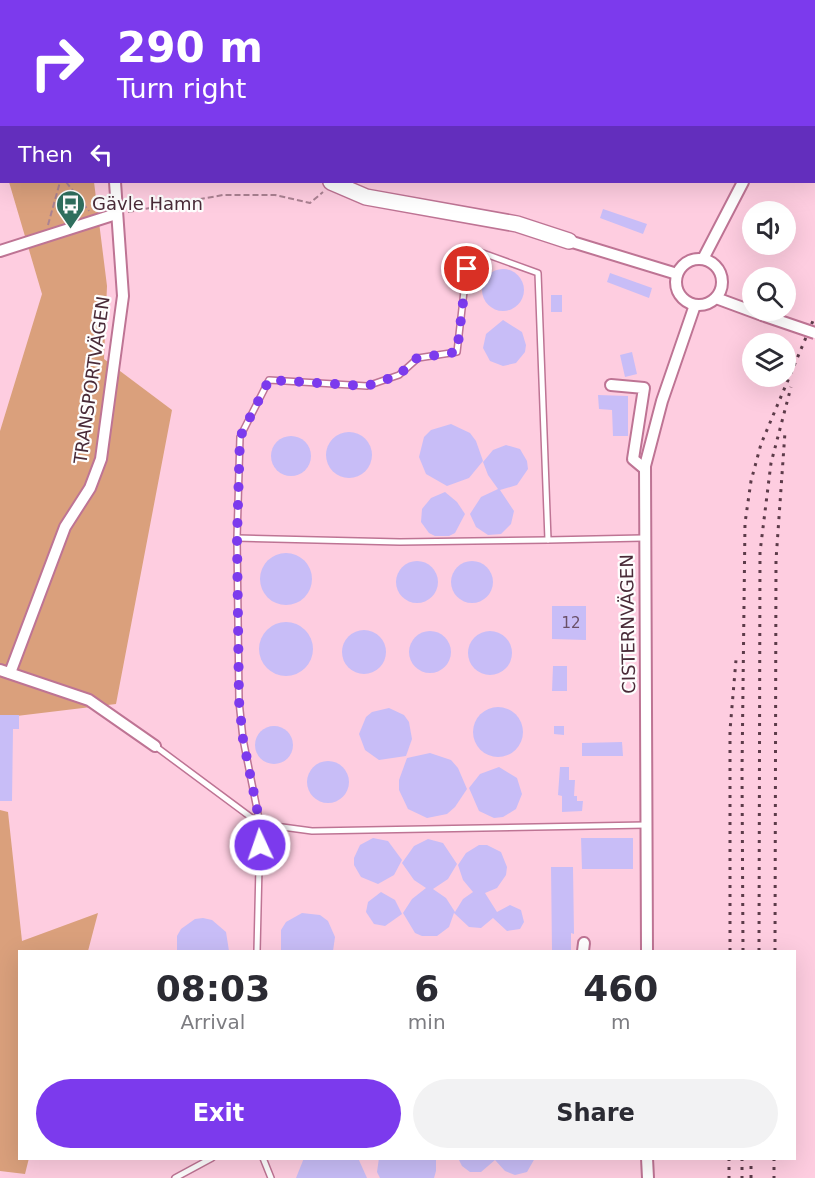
<!DOCTYPE html>
<meta charset="utf-8">
<style>
body{margin:0;font-family:"DejaVu Sans",sans-serif;background:#f2f2f3;color:#2b2b33;height:100vh;display:flex;flex-direction:column;font-size:22px;white-space:nowrap}
*{box-sizing:border-box;margin:0}
p{font-size:20px;color:#7c7c81}
.icon{flex:none;width:33px;height:33px;fill:none;stroke:currentColor;stroke-width:2;stroke-linecap:round;stroke-linejoin:round}
.map{position:relative;flex:1;overflow:hidden}
.drawer{position:absolute;left:18px;top:950px;width:778px;height:210px;display:flex;flex-direction:column;background:#fff;border-radius:0px;box-shadow:0 6px 24px #0002}
.drawer>*{flex:none}
.guide{position:absolute;left:0px;top:0px;width:816px;height:183px;box-shadow:0 6px 24px #0002;background:#7c3aed;color:#fff;overflow:hidden}
.tools{position:absolute;left:742px;top:201px;display:grid;gap:12px}
.tools a{display:grid;place-items:center;width:54px;height:54px;border-radius:50%;background:#fff;box-shadow:0 6px 24px #0002;font-size:30px}
.pin{position:absolute;display:grid;place-items:center;width:51px;height:51px;color:#fff;margin:-26px;border:3px solid #fff;border-radius:50%;box-shadow:0 2px 6px #0007}
.me{position:absolute;width:66px;margin:-33px;rotate:357deg;stroke-linejoin:round;filter:drop-shadow(0 0 4px #0008)}
.turn{display:flex;align-items:center;gap:21px;height:126px;padding:0 18px;font-size:27px}
.turn .icon{width:78px;height:78px;stroke-width:2.5}
.turn b{display:block;font-size:42px;line-height:51px}
.then{display:flex;align-items:center;height:57px;padding:0 18px;background:#0003;gap:12px;font-size:22px}
.eta{display:flex;justify-content:space-evenly;align-items:center;height:102px;text-align:center}
.eta b{font-size:36px;font-weight:800;line-height:42px}
.primary-button{display:flex;gap:12px;margin-top:auto;padding:12px 18px}
.primary-button a{flex:1;height:69px;border-radius:36px;background:#7c3aed;color:#fff;font-size:24px;font-weight:800;line-height:69px;text-align:center}
.primary-button a+a{background:#f2f2f3;color:#2b2b33}
.map>svg:first-child{display:block}
.forest{fill:#daa07c}
.building{fill:#c8bdf7}
.lines{fill:none;stroke-linecap:round;stroke-linejoin:round}
.lane-casing{stroke:#be7494;stroke-width:8}
.street-casing{stroke:#be7494;stroke-width:14}
.secondary-casing{stroke:#be7494;stroke-width:18}
.path{stroke:#ab8292;stroke-width:2;stroke-dasharray:6 3;stroke-linecap:butt}
.lane{stroke:#fff;stroke-width:5}
.street{stroke:#fff;stroke-width:10}
.secondary{stroke:#fff;stroke-width:15}
.rail{stroke:#5c3b49;stroke-width:3;stroke-dasharray:3 6;stroke-linecap:butt}
.street-bridge-casing{stroke:#be7494;stroke-width:14;stroke-linecap:butt}
.street-bridge{stroke:#fff;stroke-width:10}
.route{stroke:#7c3aed;stroke-width:10;stroke-dasharray:0 18}
.labels{text-anchor:middle;stroke-width:4.5;stroke-linejoin:round;paint-order:stroke}
.number-label{font-size:15px;fill:#6a5068}
.poi-label{font-size:18px;fill:#4a2b38;stroke:#fefefe;text-anchor:start}
.street-label{font-size:18px;fill:#4a2b38;stroke:#fefefe}
</style>
<div class="map">
<svg width="815" height="1178" viewBox="0 0 815 1178">
<rect width="100%" height="100%" fill="#fecde0"/>
<g class="forest">
<path d="M0 0 139 1 2 2 1 169Z"/>
<path d="M9 182H94L107 286 104 359 172 410 116 704 0 718V431L42 294Z"/>
<path d="M0 810 8 812 22 941 98 913 88 951H20V1158H29L25 1174 0 1171Z"/>
</g>
<g class="building">
<path d="M603 209 647 224 643 234 600 218Z"/>
<circle cx="503" cy="290" r="21"/>
<path d="M610 273 652 288 649 298 607 282Z"/>
<rect x="551" y="295" width="11" height="17"/>
<path d="M503 320 522 332 526 345 525 352 516 363 503 366 490 361 483 348 486 334Z"/>
<path d="M632 352 637 374 625 377 620 355Z"/>
<path d="M598 395 628 396V436H613L612 410 599 409Z"/>
<path d="M451 424 470 433 476 441 483 461 469 478 447 486 426 474 419 457 424 437 431 430Z"/>
<circle cx="349" cy="455" r="23"/>
<circle cx="291" cy="456" r="20"/>
<path d="M506 445 520 449 527 461 528 469 517 485 500 490 514 511 511 524 501 534 488 535 476 527 470 514 481 497 498 489 488 475 483 462 493 450Z"/>
<path d="M445 492 457 502 465 514 455 533 449 536H435L429 533 421 522 422 509 431 498Z"/>
<circle cx="286" cy="579" r="26"/>
<circle cx="472" cy="582" r="21"/>
<circle cx="417" cy="582" r="21"/>
<path d="M552 606H586V640L552 639Z"/>
<circle cx="286" cy="649" r="27"/>
<circle cx="364" cy="652" r="22"/>
<circle cx="430" cy="652" r="21"/>
<circle cx="490" cy="653" r="22"/>
<path d="M553 666H567V691H552Z"/>
<circle cx="498" cy="732" r="25"/>
<path d="M389 708 404 715 409 722 412 739 406 756 379 760 365 750 359 734 366 717 372 712Z"/>
<path d="M0 715H19V729H13L12 801H0Z"/>
<path d="M554 726H564V735L554 734Z"/>
<circle cx="274" cy="745" r="19"/>
<path d="M622 742 623 756H582V743Z"/>
<path d="M430 753 451 760 458 768 467 789 455 807 447 814 427 818 408 809 399 790V780L407 758Z"/>
<circle cx="328" cy="782" r="21"/>
<path d="M499 767 517 778 522 794 516 809 503 817 494 818 479 811 469 788 480 774Z"/>
<path d="M560 767H569V780H575L574 796H577V801H583L582 811 562 812V796L558 795Z"/>
<path d="M373 838 388 841 402 860 394 875 378 884 361 877 354 865V858L360 845Z"/>
<path d="M581 838H633V869H582Z"/>
<path d="M428 839 443 843 457 864 448 879 433 889 446 898 455 912 463 899 473 892 463 880 458 865 466 853 479 845H487L501 852 507 867 506 875 497 888 485 893 497 912 510 905 521 910 524 922 520 929 507 931 493 918 481 928 469 927 454 913 449 927 437 936H422L415 933 403 913 412 899 426 888 414 880 402 863 414 846Z"/>
<path d="M551 867H573L574 934 571 933V951H552Z"/>
<path d="M381 892 395 900 402 914 385 926 374 924 366 912 368 902Z"/>
<path d="M302 913 320 915 328 921 335 937 333 951H281V930L286 922Z"/>
<path d="M203 918 212 920 226 932 229 951H177V936L181 929 195 919Z"/>
<path d="M304 1158H358L367 1178H296Z"/>
<path d="M379 1158H436V1171L434 1178H380L377 1172Z"/>
<path d="M458 1158H535L527 1172 515 1175 505 1171 495 1160 481 1172H470L462 1166Z"/>
</g>
<g class="lines">
<defs>
<g id="lane">
<path d="M237 538 400 542 548 540"/>
<path d="M155 746 260 824 312 831 646 825"/>
<path d="M257 951 260 824 243 739 239 701 237 538 240 437 269 380 367 386 399 375 418 358 457 352 469 248 538 273 548 540 643 538"/>
<path d="M263 1158 271 1178"/>
<path d="M175 1178 212 1158"/>
</g>
<g id="street">
<path d="M814 44 815 43"/>
<path d="M569 241 677 274"/>
<path d="M0 251 116 214"/>
<path d="M703 259 743 182"/>
<circle cx="699" cy="282" r="23"/>
<path d="M716 298 762 315"/>
<path d="M611 385 644 388 633 459 645 469"/>
<path d="M0 670 89 700 155 746"/>
<path d="M10 673 65 527 90 488 101 459 123 296 115 182"/>
<path d="M583 951 584 943"/>
<path d="M647 951 645 466 662 401 695 305"/>
<path d="M647 1158 648 1178"/>
</g>
<g id="secondary">
<path d="M157 0V2"/>
<path d="M220 0V2"/>
<path d="M331 182 366 197 517 224 569 241"/>
</g>
</defs>
<use href="#lane" class="lane-casing"/>
<use href="#street" class="street-casing"/>
<use href="#secondary" class="secondary-casing"/>
<g class="path">
<path d="M90 0 92 2"/>
<path d="M100 2 102 0"/>
<path d="M66 182 89 211"/>
<path d="M128 212 223 195H275L310 203 323 192"/>
<path d="M48 225 60 182"/>
</g>
<use href="#lane" class="lane"/>
<use href="#street" class="street"/>
<use href="#secondary" class="secondary"/>
<g class="rail">
<path d="M730 951V730L736 660"/>
<path d="M743 951 742 771 745 523 751 481 761 444 815 316"/>
<path d="M759 951 760 552 771 463 791 387"/>
<path d="M775 951 776 560 785 432"/>
<path d="M729 1158V1178"/>
<path d="M742 1158V1178"/>
<path d="M774 1158V1178"/>
<path d="M751 1178V1158"/>
</g>
<defs>
<path id="street-bridge" d="M762 315 815 333"/>
</defs>
<use href="#street-bridge" class="street-bridge-casing"/>
<use href="#street-bridge" class="street-bridge"/>
</g>
<g class="lines">
<path class="route" d="M260 845V824L243 739 239 701 237 538 240 437 269 380 367 386 399 375 417 358 457 352 467 269"/>
</g>
<defs>
<symbol id="bus-pin" viewBox="-11 -11 22 30"><path d="M0 17L-7.5 6A9.5 9.5 0 1 1 7.5 6Z" fill="#2f6f5e" stroke="#fefefe"/><path d="M-5-6H5V4H4V6H2V4H-2V6H-4V4H-5ZM-3.5-4V0h7V-4ZM-3.5 1.2v1.5H-2V1.2ZM2 1.2v1.5H3.5V1.2Z" fill="#fff"/></symbol>
</defs>
<g fill-rule="evenodd">
<use href="#bus-pin" x="54" y="188" width="33" height="45"/>
</g>
<g class="labels">
<g class="number-label">
<text x="571" y="628">12</text>
</g>
<g class="poi-label">
<text x="92" y="210">Gävle Hamn</text>
</g>
<g class="street-label">
<text transform="translate(92 380) rotate(-82)" y="6">TRANSPORTVÄGEN</text>
<text transform="translate(628 624) rotate(-91)" y="6">CISTERNVÄGEN</text>
</g>
</g>
</svg>
<div class="tools">
<a><svg class="icon" aria-label="sound" viewBox="0 0 24 24"><path d="M4 9h4l5-4v14l-5-4H4zM17 9q2 3 0 6"/></svg></a>
<a><svg class="icon" aria-label="search" viewBox="0 0 24 24"><circle cx="10" cy="10" r="6"/><path d="M15 15l6 6"/></svg></a>
<a><svg class="icon" aria-label="layers" viewBox="0 0 24 24"><path d="M12 4l9 5-9 5-9-5zM3 14l9 5 9-5"/></svg></a>
</div>
<div class="pin" style="left:467px;top:269px;background:#d93025"><svg class="icon" aria-label="arrive" viewBox="0 0 24 24"><path d="M6 21V4h12l-3 4 3 4H6"/></svg></div>
<svg class="me" style="left:260px;top:845px" viewBox="-20 -20 40 40"><circle r="17" fill="#7c3aed" stroke="#fff" stroke-width="3"/><path d="M0-11L8 9 0 5-8 9z" fill="#fff"/></svg>
<div class="guide">
<div class="turn"><svg class="icon" aria-label="right" viewBox="0 0 24 24"><path d="M7 20v-9h11M14 6l5 5-5 5"/></svg><div><b>290 m</b>Turn right</div></div>
<div class="then">Then<svg class="icon" aria-label="left" viewBox="0 0 24 24"><path d="M17 20v-9H6M10 6l-5 5 5 5"/></svg></div>
</div>
<section class="drawer">
<div class="eta">
<div><b>08:03</b><p>Arrival</p></div>
<div><b>6</b><p>min</p></div>
<div><b>460</b><p>m</p></div>
</div>
<div class="primary-button"><a>Exit</a><a>Share</a></div>
</section>
</div>
